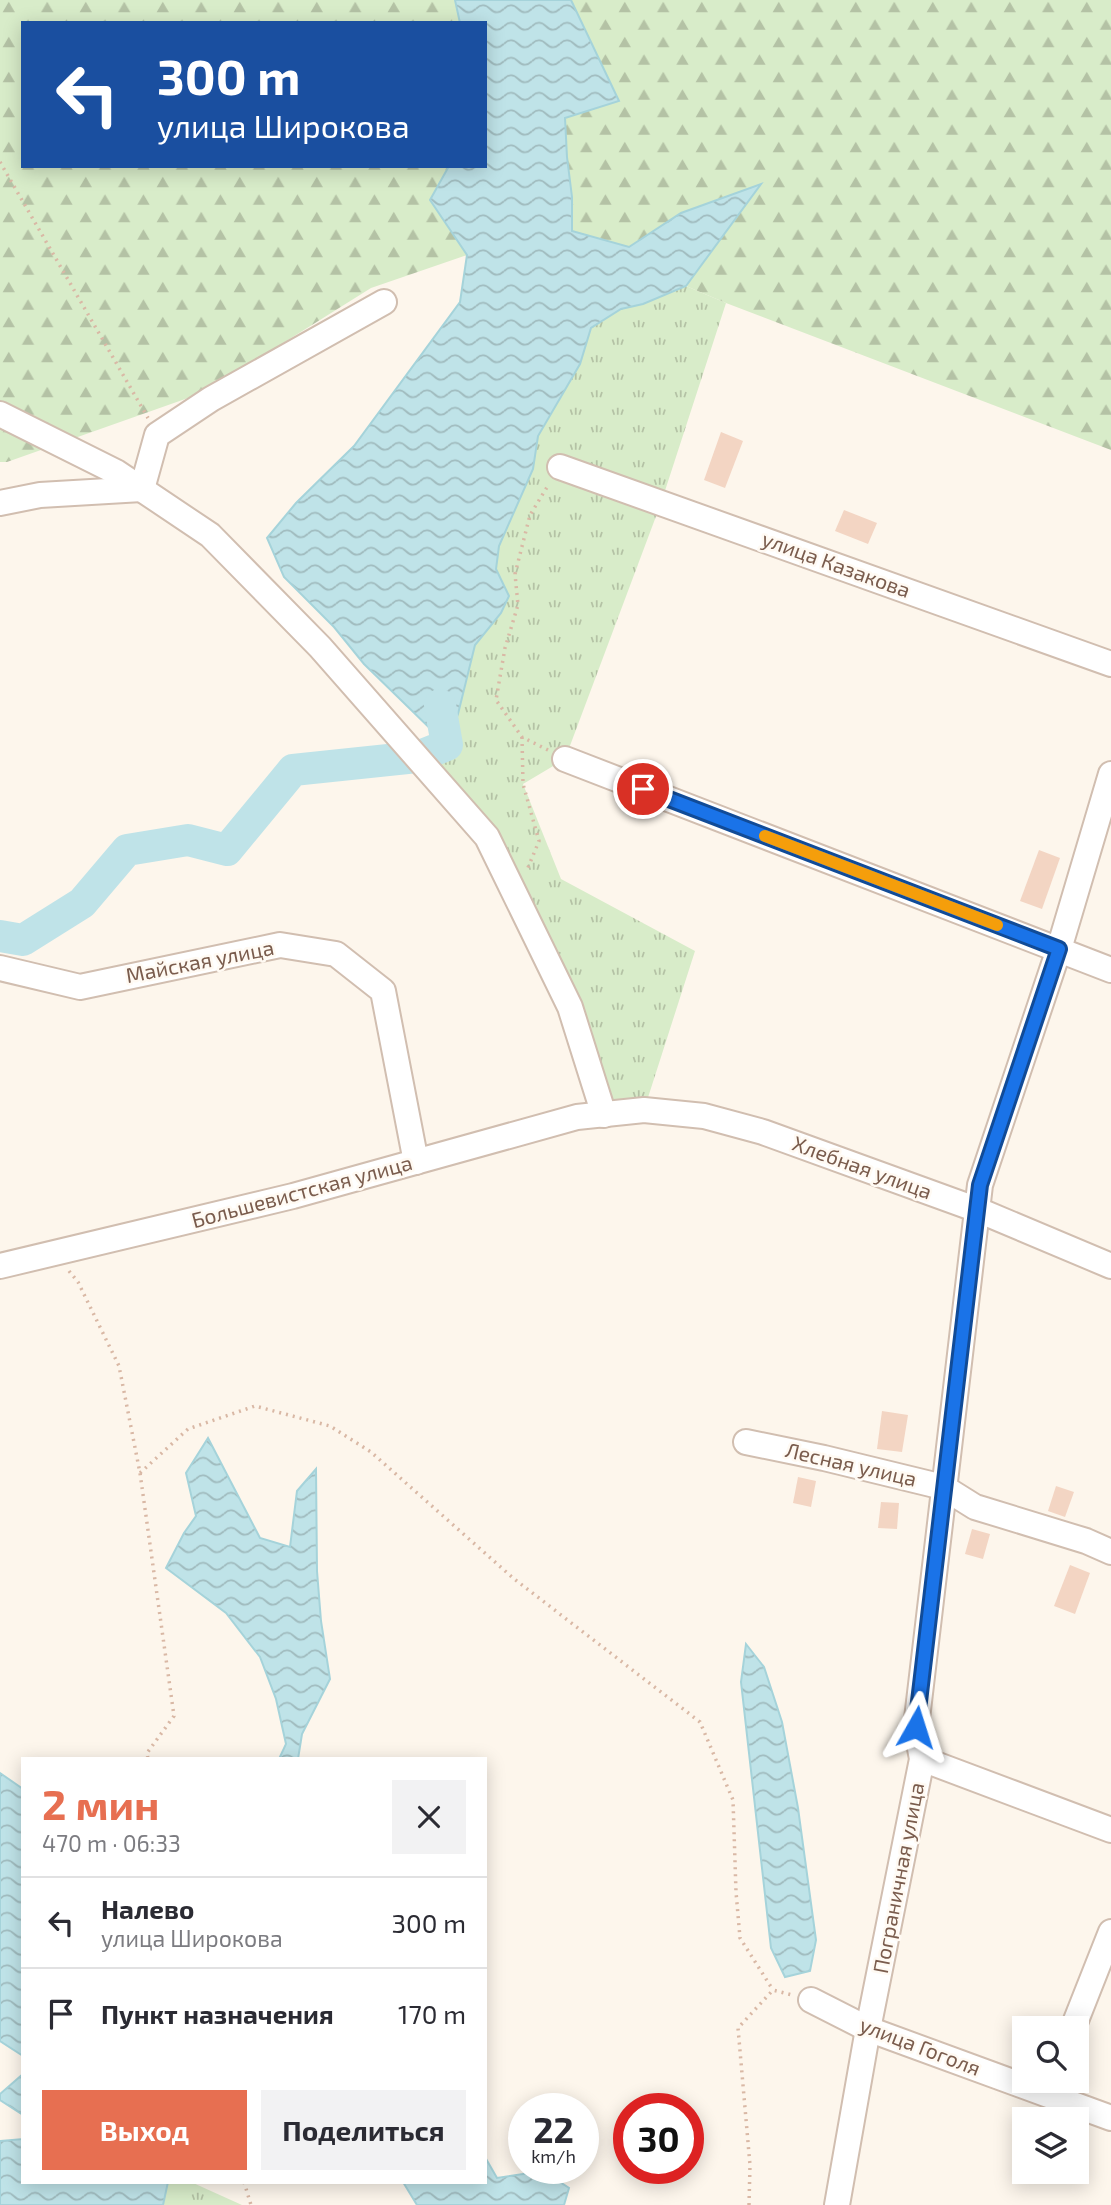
<!DOCTYPE html>
<html lang="ru">
<meta charset="utf-8">
<style>
body{margin:0;font-family:"Exo 2",sans-serif;background:#f2f2f3;color:#2b2b33;height:100vh;display:flex;flex-direction:column;font-size:26px;white-space:nowrap}
*{box-sizing:border-box;margin:0}
p{font-size:23px;color:#7c7c81}
.icon{flex:none;width:38px;height:38px;fill:none;stroke:currentColor;stroke-width:2;stroke-linecap:round;stroke-linejoin:round}
.map{position:relative;flex:1;overflow:hidden}
.details{position:absolute;left:21px;top:1757px;width:466px;height:427px;display:flex;flex-direction:column;background:#fff;border-radius:0px;box-shadow:0 4px 18px #0003}
.details>*{flex:none}
.guide{position:absolute;left:21px;top:21px;width:466px;height:147px;border-radius:0px;box-shadow:0 4px 18px #0003;background:#1a4fa0;color:#fff;overflow:hidden}
.tools{position:absolute;left:1012px;top:2016px;display:grid;gap:14px}
.tools a{display:grid;place-items:center;width:77px;height:77px;border-radius:0px;background:#fff;box-shadow:0 4px 18px #0003;font-size:35px}
.speed{position:absolute;left:508px;top:2093px;display:flex;gap:14px;font-size:35px;font-weight:700;text-align:center}
.speed>*{display:grid;place-content:center;width:91px;height:91px;border-radius:50%;background:#fff;box-shadow:0 4px 18px #0003;line-height:1}
.speed small{font-size:18px;font-weight:400}
.speed .limit{border:10px solid #d22;background:#fff;color:#111}
.pin{position:absolute;display:grid;place-items:center;width:60px;height:60px;color:#fff;margin:-30px;border:4px solid #fff;border-radius:50%;box-shadow:0 2px 7px #0007}
.me{position:absolute;width:77px;margin:-38px;rotate:6deg;stroke-linejoin:round;filter:drop-shadow(0 0 5px #0008)}
.turn{display:flex;align-items:center;gap:24px;height:147px;padding:0 21px;font-size:32px}
.turn .icon{width:91px;height:91px;stroke-width:2.5}
.turn b{display:block;font-size:49px;line-height:60px}
.round{display:grid;place-items:center;flex:none;width:74px;height:74px;border-radius:0px;background:#f2f2f3}
.headline{display:flex;align-items:center;justify-content:space-between;height:119px;padding:0 21px}
h1{font-size:42px;font-weight:700;line-height:52px;color:#e76f51}
.action{display:flex;gap:14px;margin-top:auto;padding:14px 21px}
.action a{flex:1;height:80px;border-radius:0px;background:#e76f51;color:#fff;font-size:28px;font-weight:700;line-height:80px;text-align:center}
.action a+a{background:#f2f2f3;color:#2b2b33}
ul{padding:0;list-style:none}
li{display:flex;align-items:center;gap:21px;height:91px;padding:0 21px;border-top:2px solid #e1e1e2}
li div{flex:1}
li b{display:block;font-size:26px}
li em{font-style:normal}
.map>svg:first-child{display:block}
.grass{fill:url(#grass-tufts)}
.forest{fill:url(#forest-firs)}
.water{fill:url(#water-waves);stroke:#a5d3da;stroke-width:2}
.lines{fill:none;stroke-linecap:round;stroke-linejoin:round}
.river{stroke:#bfe3e8;stroke-width:32}
.building{fill:#f3d5c3}
.minor-casing{stroke:#d1beb0;stroke-width:28}
.path{stroke:#d9b8a5;stroke-width:3.5;stroke-dasharray:2 5;stroke-linecap:butt}
.minor{stroke:#fff;stroke-width:24}
.route-casing{stroke:#114b97;stroke-width:18}
.route{stroke:#1a73e8;stroke-width:12}
.slow{stroke:#f59e0b;stroke-width:12}
.labels{text-anchor:middle;stroke-width:5;stroke-linejoin:round;paint-order:stroke}
.street-label{font-size:21px;fill:#7a5c4d;stroke:#fffaf3}
</style>
<div class="map">
<svg width="1111" height="2205" viewBox="0 0 1111 2205">
<defs>
<pattern id="grass-tufts" width="24" height="20" patternUnits="userSpaceOnUse" patternTransform="scale(1.75)"><rect width="24" height="20" fill="#d8ecc9"/><path d="M3 7l-1-3M5 7V3M7 7l1-3M15 17l-1-3M17 17v-4M19 17l1-3" fill="none" stroke="#b4c2a5"/></pattern>
<pattern id="forest-firs" width="22" height="20" patternUnits="userSpaceOnUse" patternTransform="scale(1.75)"><rect width="22" height="20" fill="#d8ecc9"/><path d="M5 1l3.5 6h-7zM16 11l3.5 6h-7z" fill="#b4c2a5"/></pattern>
<pattern id="water-waves" width="16" height="10" patternUnits="userSpaceOnUse" patternTransform="scale(1.75)"><rect width="16" height="10" fill="#bfe3e8"/><path d="M0 5q4-4 8 0t8 0" fill="none" stroke="#a0bbbe"/></pattern>
</defs>
<rect width="100%" height="100%" fill="#fdf6ec"/>
<g class="grass">
<path d="M686 286 726 303 661 503 565 759 523 784 561 879 695 951 644 1110 604 1115 488 837 417 757 447 745 458 714 475 645 501 613 496 569 499 546 533 469 538 436 580 364 591 327 621 309 643 304Z"/>
<path d="M168 2182H191L242 2205H163Z"/>
</g>
<g class="forest">
<path d="M0 0H455L460 23H23V166H449L430 200 467 255 371 288 205 392 7 462H0Z"/>
<path d="M571 0H1111V450L726 303 686 286 759 185 681 213 629 247 572 231C573 193 566 156 564 118L619 101Z"/>
</g>
<g class="water">
<path d="M455 0H571L619 101 565 118 567 157 572 197V231L629 247 681 213 761 184 686 286 643 304 621 309 591 328 580 364 538 436 533 469 499 546 496 569 509 596 501 613 475 645 458 714 447 745 364 664 334 627 284 577 267 538 296 503 354 446 460 302 467 255 430 200 449 166H485V23H460Z"/>
<path d="M208 1438 260 1538 290 1547 297 1491 316 1469 317 1571 321 1621 330 1679 302 1734 298 1759H279L286 1744 276 1699 260 1657 226 1613 166 1568 184 1533 196 1516 186 1473Z"/>
<path d="M746 1644 764 1667 782 1722 798 1808 816 1940 810 1971 785 1977 771 1948 741 1682Z"/>
<path d="M0 1773 23 1789V2056L0 2041Z"/>
<path d="M23 2074V2115L0 2100V2094Z"/>
<path d="M23 2139V2182H168L163 2205H0V2141Z"/>
<path d="M485 2157 497 2178 543 2171 569 2188 564 2205H417L403 2182H485Z"/>
</g>
<g class="lines">
<path class="river" d="M0 936 23 940 82 903 127 850 188 840 227 850 293 770 417 757 447 745 440 705"/>
</g>
<g class="building">
<path d="M721 432 743 441 725 488 704 480Z"/>
<path d="M844 510 877 523 868 544 835 531Z"/>
<path d="M1039 850 1060 858 1042 909 1020 901Z"/>
<path d="M882 1411 908 1415 902 1452 877 1449Z"/>
<path d="M798 1477 816 1481 811 1507 793 1503Z"/>
<path d="M1056 1486 1074 1492 1065 1517 1048 1511Z"/>
<path d="M881 1502 899 1503 897 1529 878 1528Z"/>
<path d="M972 1529 990 1534 983 1559 965 1554Z"/>
<path d="M1070 1565 1090 1573 1075 1614 1054 1606Z"/>
</g>
<g class="lines">
<defs>
<g id="minor">
<path d="M0 414 116 472 210 535 320 647 487 837 570 1007 604 1115"/>
<path d="M560 467 1111 664"/>
<path d="M0 503 40 495 142 489 157 435 211 399 384 302"/>
<path d="M565 759 1111 970"/>
<path d="M0 968 80 987 280 945 336 954 383 991 416 1162"/>
<path d="M0 1266 293 1196 577 1117 644 1110 704 1116 763 1132 978 1210 1111 1266"/>
<path d="M746 1442 824 1458 943 1487 975 1507 1086 1541 1111 1552"/>
<path d="M922 1759 1111 1830"/>
<path d="M811 2000 868 2029 1111 2118"/>
<path d="M1073 2028 1111 1932"/>
<path d="M837 2205 868 2029 922 1759 916 1727 980 1185 1059 949 1111 774"/>
</g>
</defs>
<use href="#minor" class="minor-casing"/>
<g class="path">
<path d="M0 162 148 418"/>
<path d="M522 737 523 784 539 841 527 870"/>
<path d="M548 750 522 737 496 700 505 648 518 605 515 574 530 515 549 484"/>
<path d="M69 1271 78 1282 119 1366 140 1473 174 1716 147 1753 148 1759"/>
<path d="M140 1473 188 1429 255 1406 330 1426 371 1452 513 1578 700 1722 733 1800 736 1892 740 1938 773 1990"/>
<path d="M244 2182 251 2205"/>
<path d="M749 2205 750 2165 738 2028 773 1990 792 1995"/>
</g>
<use href="#minor" class="minor"/>
</g>
<g class="lines">
<defs>
<path id="route" d="M643 789 1059 949 980 1185 916 1727"/>
</defs>
<use href="#route" class="route-casing"/>
<use href="#route" class="route"/>
<path class="slow" d="M765 836 997 925"/>
</g>
<g class="labels">
<g class="street-label">
<text transform="translate(836 565) rotate(20)" y="7">улица Казакова</text>
<text transform="translate(200 962) rotate(-11)" y="7">Майская улица</text>
<text transform="translate(862 1168) rotate(20)" y="7">Хлебная улица</text>
<text transform="translate(302 1192) rotate(-15)" y="7">Большевистская улица</text>
<text transform="translate(851 1465) rotate(13)" y="7">Лесная улица</text>
<text transform="translate(899 1878) rotate(-79)" y="7">Пограничная улица</text>
<text transform="translate(920 2047) rotate(21)" y="7">улица Гоголя</text>
</g>
</g>
</svg>
<div class="tools">
<a><svg class="icon" aria-label="search" viewBox="0 0 24 24"><circle cx="10" cy="10" r="6"/><path d="M15 15l6 6"/></svg></a>
<a><svg class="icon" aria-label="layers" viewBox="0 0 24 24"><path d="M12 4l9 5-9 5-9-5zM3 14l9 5 9-5"/></svg></a>
</div>
<div class="speed"><div>22<small>km/h</small></div><div class="limit">30</div></div>
<div class="pin" style="left:643px;top:789px;background:#d93025"><svg class="icon" aria-label="arrive" viewBox="0 0 24 24"><path d="M6 21V4h12l-3 4 3 4H6"/></svg></div>
<svg class="me" style="left:916px;top:1727px" viewBox="-20 -20 40 40"><path d="M0-17L14 15 0 8-14 15z" fill="#1a73e8" stroke="#fff" stroke-width="4"/></svg>
<div class="guide">
<div class="turn"><svg class="icon" aria-label="left" viewBox="0 0 24 24"><path d="M17 20v-9H6M10 6l-5 5 5 5"/></svg><div><b>300 m</b>улица Широкова</div></div>
</div>
<section class="details">
<div class="headline"><div><h1>2 мин</h1><p>470 m · 06:33</p></div><a class="round"><svg class="icon" aria-label="close" viewBox="0 0 24 24"><path d="M6 6l12 12M18 6L6 18"/></svg></a></div>
<ul>
<li><svg class="icon" aria-label="left" viewBox="0 0 24 24"><path d="M17 20v-9H6M10 6l-5 5 5 5"/></svg><div><b>Налево</b><p>улица Широкова</p></div><em>300 m</em></li>
<li><svg class="icon" aria-label="arrive" viewBox="0 0 24 24"><path d="M6 21V4h12l-3 4 3 4H6"/></svg><div><b>Пункт назначения</b></div><em>170 m</em></li>
</ul>
<div class="action"><a>Выход</a><a>Поделиться</a></div>
</section>
</div>
